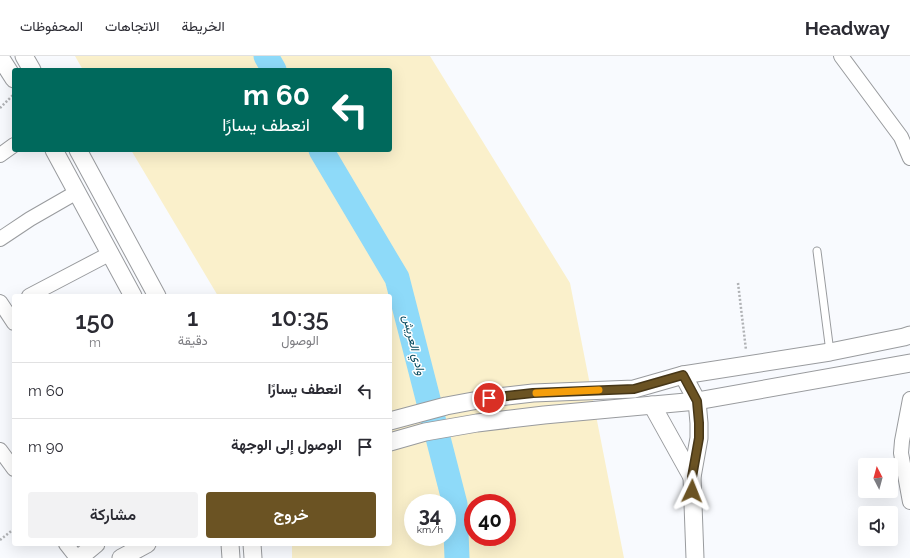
<!DOCTYPE html>
<html lang="ar">
<meta charset="utf-8">
<style>
body{margin:0;font-family:Raleway,Vazirmatn,sans-serif;background:#f2f2f3;color:#2b2b33;direction:rtl;height:100vh;display:flex;flex-direction:column;font-size:15px;white-space:nowrap}
*{box-sizing:border-box;margin:0}
p{font-size:13px;color:#7c7c81}
.icon{flex:none;width:22px;height:22px;fill:none;stroke:currentColor;stroke-width:2;stroke-linecap:round;stroke-linejoin:round}
.map{position:relative;flex:1;overflow:hidden;direction:ltr}
.drawer{position:absolute;left:12px;top:238px;width:380px;height:252px;display:flex;flex-direction:column;background:#fff;border-radius:4px;box-shadow:0 4px 16px #0002;direction:rtl}
.drawer>*{flex:none}
.guide{position:absolute;left:12px;top:12px;width:380px;height:84px;border-radius:4px;box-shadow:0 4px 16px #0002;direction:rtl;background:#00695c;color:#fff;overflow:hidden}
.needle{width:26px;rotate:354deg}
.fabs{position:absolute;left:858px;top:402px;display:grid;gap:8px}
.fabs a{display:grid;place-items:center;width:40px;height:40px;border-radius:4px;background:#fff;box-shadow:0 4px 16px #0002;font-size:20px}
.speed{position:absolute;left:404px;top:438px;display:flex;gap:8px;font-size:20px;font-weight:700;text-align:center}
.speed>*{display:grid;place-content:center;width:52px;height:52px;border-radius:50%;background:#fff;box-shadow:0 4px 16px #0002;line-height:1}
.speed small{font-size:10px;font-weight:400}
.speed .limit{border:6px solid #d22;background:#fff;color:#111}
.pin{position:absolute;display:grid;place-items:center;width:34px;height:34px;color:#fff;margin:-17px;border:2px solid #fff;border-radius:50%;box-shadow:0 1px 4px #0007}
.me{position:absolute;width:44px;margin:-22px;rotate:2deg;stroke-linejoin:round;filter:drop-shadow(0 0 3px #0008)}
.turn{display:flex;align-items:center;gap:14px;height:84px;padding:0 16px;font-size:18px}
.turn .icon{width:52px;height:52px;stroke-width:2.5}
.turn b{display:block;font-size:28px;line-height:34px}
.eta{display:flex;justify-content:space-evenly;align-items:center;height:68px;text-align:center}
.eta b{font-size:24px;font-weight:600;line-height:28px}
.button{display:flex;gap:8px;margin-top:auto;padding:8px 16px}
.button a{flex:1;height:46px;border-radius:4px;background:#6b5323;color:#fff;font-size:16px;font-weight:600;line-height:46px;text-align:center}
.button a+a{background:#f2f2f3;color:#2b2b33}
ul{padding:0;list-style:none}
li{display:flex;align-items:center;gap:12px;height:56px;padding:0 16px;border-top:1px solid #e1e1e2}
li div{flex:1}
li b{display:block;font-size:15px}
li em{font-style:normal}
header{display:flex;align-items:center;gap:24px;box-sizing:border-box;height:56px;padding:0 20px;background:#fff;border-bottom:1px solid #e1e1e2}
header strong{font-size:19px}
nav{display:flex;gap:22px;margin-inline-start:auto;font-size:14px}
.map>svg:first-child{display:block}
.sand{fill:#faf0cb;fill-rule:evenodd}
.lines{fill:none;stroke-linecap:round;stroke-linejoin:round}
.river{stroke:#8edaf9;stroke-width:25}
.service-casing{stroke:#999b9e;stroke-width:9}
.minor-casing{stroke:#999b9e;stroke-width:16}
.tertiary-casing{stroke:#999b9e;stroke-width:19}
.path{stroke:#b0b2b5;stroke-width:2.5;stroke-dasharray:2 2;stroke-linecap:butt}
.service{stroke:#fff;stroke-width:7}
.minor{stroke:#fff;stroke-width:14}
.tertiary{stroke:#fff;stroke-width:17}
.route-casing{stroke:#463617;stroke-width:10}
.route{stroke:#6b5323;stroke-width:7}
.slow{stroke:#f59e0b;stroke-width:7}
.labels{text-anchor:middle;stroke-width:3;stroke-linejoin:round;paint-order:stroke}
.water-label{font-size:12px;font-style:italic;fill:#00465b;stroke:#fff}
</style>
<header>
<strong>Headway</strong>
<nav><a>الخريطة</a><a>الاتجاهات</a><a>المحفوظات</a></nav>
</header>
<div class="map">
<svg width="910" height="502" viewBox="0 0 910 502">
<rect width="100%" height="100%" fill="#f8fafe"/>
<path class="sand" d="M75 0H430L570 227 624 502H292V488H390V240H218L131 94H390V14H83ZM413 447H447V481H413ZM473 447H507V481H473Z"/>
<g class="lines">
<g class="river">
<path d="M266 0 274 14"/>
<path d="M321 94 397 222 455 448 457 502"/>
</g>
<defs>
<path id="service" d="M817 195 830 296"/>
<g id="minor">
<path d="M841 0 901 81 910 102"/>
<path d="M0 99 14 89"/>
<path d="M0 183 30 163 77 136"/>
<path d="M29 240 111 197"/>
<path d="M0 246 14 267"/>
<path d="M910 343 902 385 901 397 910 446"/>
<path d="M0 394 14 413"/>
<path d="M66 488 77 502"/>
</g>
<g id="tertiary">
<path d="M24 0 32 14"/>
<path d="M0 1 14 23"/>
<path d="M54 94 133 240"/>
<path d="M78 94 157 240"/>
<path d="M683 319 697 345 699 367V382L692 421 695 502"/>
<path d="M652 349 692 421"/>
<path d="M390 365 446 350 489 342 533 337 634 333 683 319 830 296 904 281 910 279"/>
<path d="M390 386 425 376 477 367 544 359 697 345 910 307"/>
<path d="M230 488 231 502"/>
<path d="M252 488 253 502"/>
<path d="M79 502 96 488"/>
<path d="M121 502 147 488"/>
</g>
</defs>
<use href="#service" class="service-casing"/>
<use href="#minor" class="minor-casing"/>
<use href="#tertiary" class="tertiary-casing"/>
<g class="path">
<path d="M0 52 14 38"/>
<path d="M738 227 746 294"/>
<path d="M0 484 14 473"/>
</g>
<use href="#service" class="service"/>
<use href="#minor" class="minor"/>
<use href="#tertiary" class="tertiary"/>
</g>
<g class="lines">
<defs>
<path id="route" d="M489 342 533 337 634 333 683 319 697 345 699 367V382L692 421V435"/>
</defs>
<use href="#route" class="route-casing"/>
<use href="#route" class="route"/>
<path class="slow" d="M536 337 599 334"/>
</g>
<g class="labels">
<g class="water-label">
<text transform="translate(414 289) rotate(76)" y="4">وادي العريش</text>
</g>
</g>
</svg>
<div class="fabs">
<a><svg class="needle" viewBox="-14 -14 28 28"><path d="M0-13l5 13h-10z" fill="#e53935"/><path d="M0 13l5-13h-10z" fill="#7c7c81"/></svg></a>
<a><svg class="icon" aria-label="sound" viewBox="0 0 24 24"><path d="M4 9h4l5-4v14l-5-4H4zM17 9q2 3 0 6"/></svg></a>
</div>
<div class="speed"><div>34<small>km/h</small></div><div class="limit">40</div></div>
<div class="pin" style="left:489px;top:342px;background:#d93025"><svg class="icon" aria-label="arrive" viewBox="0 0 24 24"><path d="M6 21V4h12l-3 4 3 4H6"/></svg></div>
<svg class="me" style="left:692px;top:435px" viewBox="-20 -20 40 40"><path d="M0-17L14 15 0 8-14 15z" fill="#6b5323" stroke="#fff" stroke-width="4"/></svg>
<div class="guide">
<div class="turn"><svg class="icon" aria-label="left" viewBox="0 0 24 24"><path d="M17 20v-9H6M10 6l-5 5 5 5"/></svg><div><b>60 m</b>انعطف يسارًا</div></div>
</div>
<section class="drawer">
<div class="eta">
<div><b>10:35</b><p>الوصول</p></div>
<div><b>1</b><p>دقيقة</p></div>
<div><b>150</b><p>m</p></div>
</div>
<ul>
<li><svg class="icon" aria-label="left" viewBox="0 0 24 24"><path d="M17 20v-9H6M10 6l-5 5 5 5"/></svg><div><b>انعطف يسارًا</b></div><em>60 m</em></li>
<li><svg class="icon" aria-label="arrive" viewBox="0 0 24 24"><path d="M6 21V4h12l-3 4 3 4H6"/></svg><div><b>الوصول إلى الوجهة</b></div><em>90 m</em></li>
</ul>
<div class="button"><a>خروج</a><a>مشاركة</a></div>
</section>
</div>
